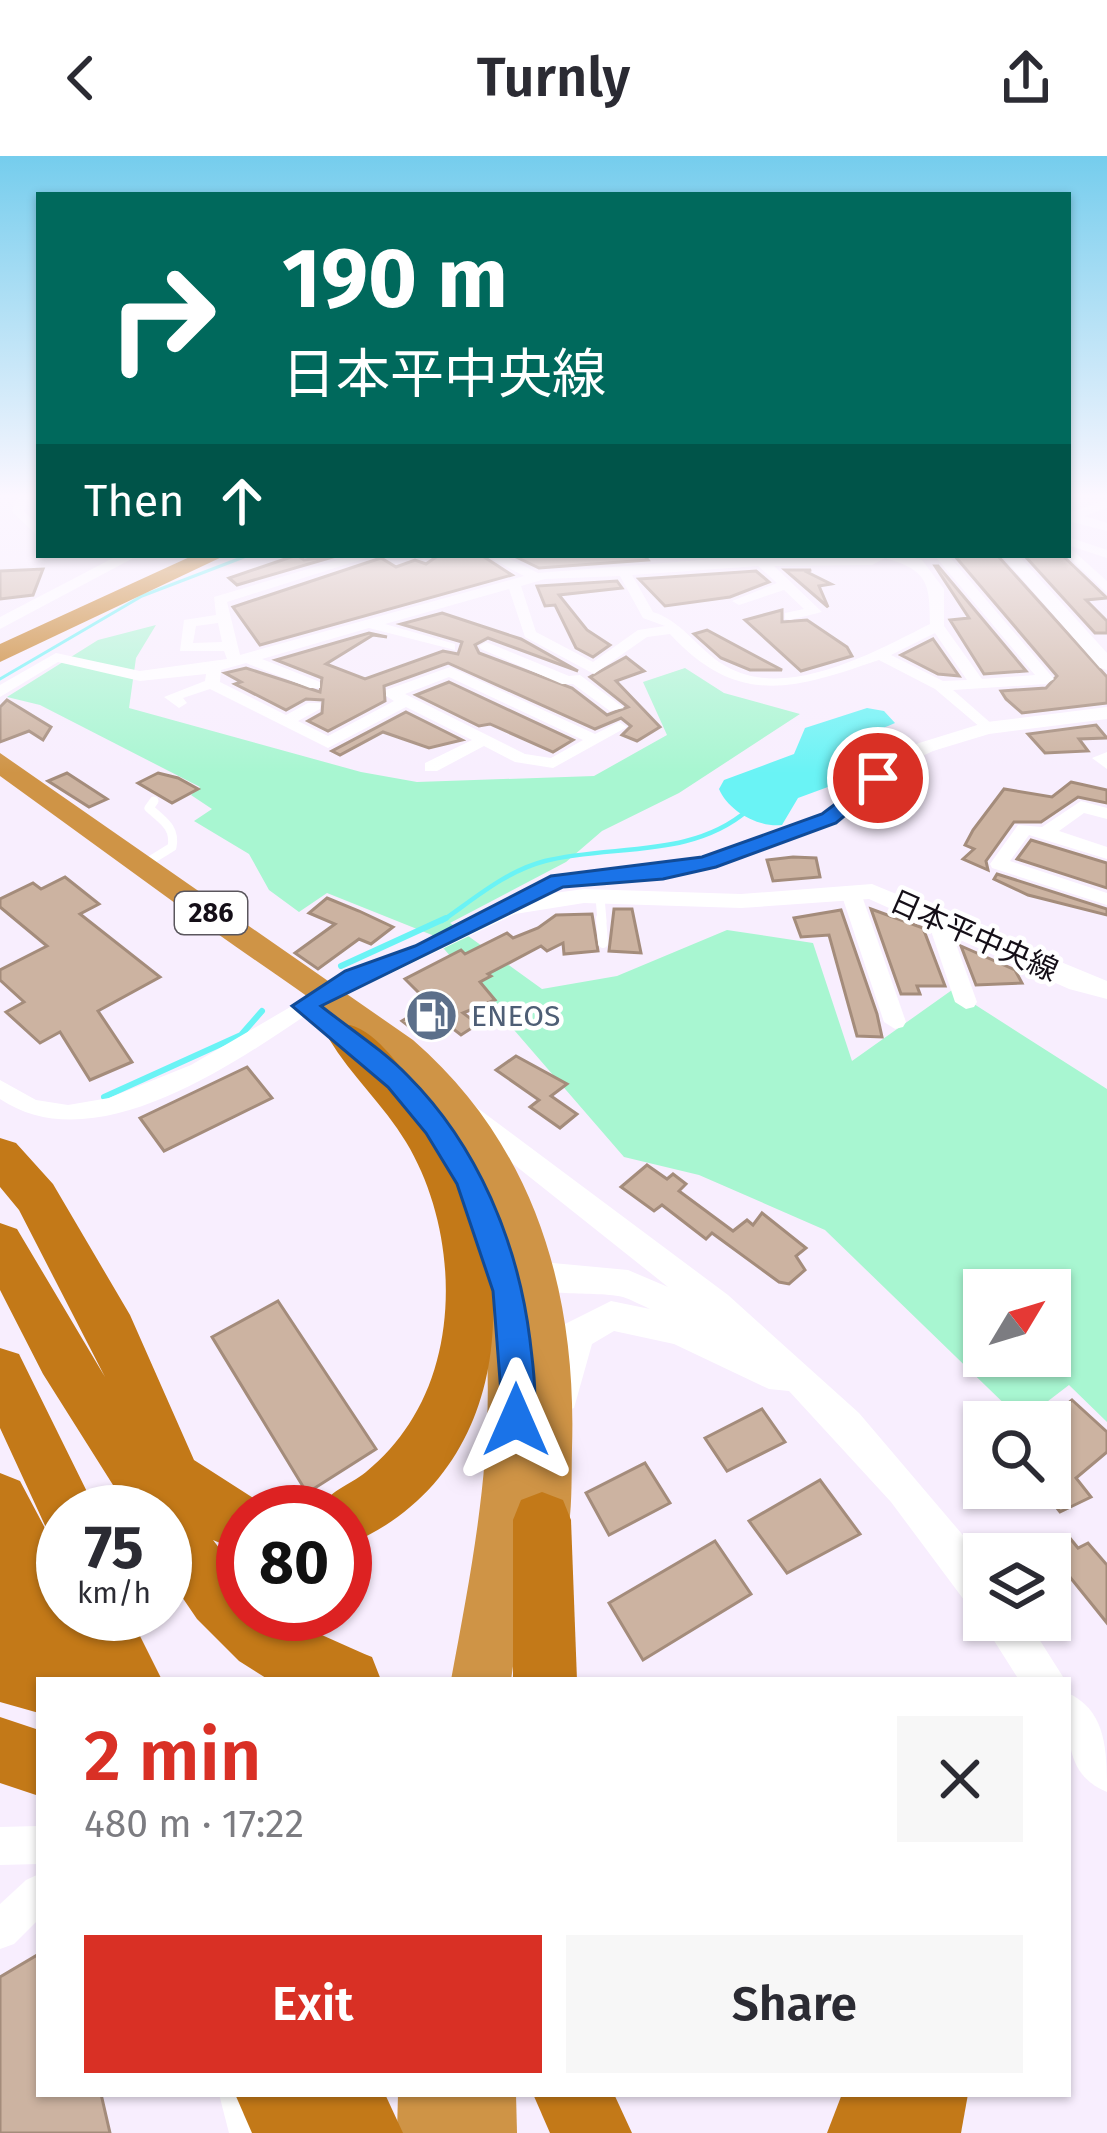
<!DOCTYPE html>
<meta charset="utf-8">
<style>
body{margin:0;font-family:"Fira Sans","Noto Sans JP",sans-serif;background:#f7f7f7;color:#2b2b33;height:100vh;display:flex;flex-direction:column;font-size:45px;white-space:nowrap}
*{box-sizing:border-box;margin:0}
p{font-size:39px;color:#7c7c81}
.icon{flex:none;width:66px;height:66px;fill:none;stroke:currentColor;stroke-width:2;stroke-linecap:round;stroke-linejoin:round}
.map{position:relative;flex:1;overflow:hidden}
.drawer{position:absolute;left:36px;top:1521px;width:1035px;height:420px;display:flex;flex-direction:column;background:#fff;border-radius:0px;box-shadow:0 3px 9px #0004}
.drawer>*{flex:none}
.hud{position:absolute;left:36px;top:36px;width:1035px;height:366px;border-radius:0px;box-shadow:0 3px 9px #0004;background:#00695c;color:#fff;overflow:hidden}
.needle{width:78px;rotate:52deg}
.tools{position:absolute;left:963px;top:1113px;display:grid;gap:24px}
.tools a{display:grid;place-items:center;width:108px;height:108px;border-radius:0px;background:#fff;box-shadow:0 3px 9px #0004;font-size:60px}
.speed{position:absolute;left:36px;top:1329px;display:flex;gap:24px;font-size:60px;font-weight:700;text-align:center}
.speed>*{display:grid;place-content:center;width:156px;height:156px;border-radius:50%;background:#fff;box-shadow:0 3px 9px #0004;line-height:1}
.speed small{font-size:30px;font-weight:400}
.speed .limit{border:18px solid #d22;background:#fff;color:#111}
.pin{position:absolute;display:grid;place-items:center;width:102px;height:102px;color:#fff;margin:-51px;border:6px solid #fff;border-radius:50%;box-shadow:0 3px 12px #0007}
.me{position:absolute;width:132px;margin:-66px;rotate:0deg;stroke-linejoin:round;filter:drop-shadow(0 0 9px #0008)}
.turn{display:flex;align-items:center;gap:42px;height:252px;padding:0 48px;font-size:54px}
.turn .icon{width:156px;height:156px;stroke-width:2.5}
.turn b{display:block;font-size:84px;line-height:102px}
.then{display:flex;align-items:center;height:114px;padding:0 48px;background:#0003;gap:24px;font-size:45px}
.round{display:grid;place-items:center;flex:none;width:126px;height:126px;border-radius:0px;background:#f7f7f7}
.summary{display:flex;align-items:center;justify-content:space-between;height:204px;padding:0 48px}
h1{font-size:72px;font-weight:600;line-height:90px;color:#d93025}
.button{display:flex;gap:24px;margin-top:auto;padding:24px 48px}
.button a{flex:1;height:138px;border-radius:0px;background:#d93025;color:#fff;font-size:48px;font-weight:600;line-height:138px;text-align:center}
.button a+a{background:#f7f7f7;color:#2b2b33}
header{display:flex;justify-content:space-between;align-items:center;height:156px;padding:0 48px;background:#fff;font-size:54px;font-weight:600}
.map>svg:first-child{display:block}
.green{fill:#a8f6d1;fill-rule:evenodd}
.water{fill:#6af3f5}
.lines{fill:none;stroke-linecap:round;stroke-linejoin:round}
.stream-far2{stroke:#6af3f5;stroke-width:3}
.stream-far1{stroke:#6af3f5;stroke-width:4.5}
.stream{stroke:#6af3f5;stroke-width:6}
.building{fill:#ccb3a1;stroke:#a48c7b;stroke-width:3}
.service-far1{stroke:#fff;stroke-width:9}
.service{stroke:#fff;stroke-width:10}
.minor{fill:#fff;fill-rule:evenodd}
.tertiary{fill:#fff;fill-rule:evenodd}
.trunk{fill:#cf9446;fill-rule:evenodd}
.motorway{fill:#c37918;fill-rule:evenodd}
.route{fill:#1a73e8;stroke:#114b97;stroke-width:3}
.labels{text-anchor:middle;stroke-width:9;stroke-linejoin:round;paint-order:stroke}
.shield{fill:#fff;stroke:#5a565d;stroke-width:3}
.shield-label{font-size:27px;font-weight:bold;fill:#140e17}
.street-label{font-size:30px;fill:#140e17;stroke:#fff}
.service-label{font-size:30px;fill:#4e5e75;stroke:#fff;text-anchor:start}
</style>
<header><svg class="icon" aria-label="back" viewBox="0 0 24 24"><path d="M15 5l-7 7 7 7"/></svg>Turnly<svg class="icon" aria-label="share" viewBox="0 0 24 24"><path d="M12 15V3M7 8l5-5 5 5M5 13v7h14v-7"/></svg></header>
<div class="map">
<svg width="1107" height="1977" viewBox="0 0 1107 1977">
<rect width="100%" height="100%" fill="#f8eefe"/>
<path class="green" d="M156 469 136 502 129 552 361 616 417 626 594 620 667 579 643 526 685 512 724 537 800 558 679 637 602 675 566 706 450 767 542 833 617 820 727 774 813 787 852 905 952 834 1107 933V1266L1069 1229 1022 1265 825 1074 699 1019 624 1001 432 779 327 737 299 756 269 734 249 698 194 665 212 653 191 639 200 631 40 549 7 541 98 484ZM984 1134H1050V1200H984Z"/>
<path class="water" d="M867 552 884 555 895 567C861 582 834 586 836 628L798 642 782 669C759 672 728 655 719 633L724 624 794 598 805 572Z"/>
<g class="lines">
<path class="stream-far2" d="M0 523 142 440 249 399"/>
<path class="stream-far1" d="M442 765C474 743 506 715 545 705 613 688 691 703 748 654"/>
<g class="stream">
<path d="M341 810 446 762"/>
<path d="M104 941 241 879 262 855"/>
</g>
</g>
<g class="building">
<path d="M297 399 304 404 336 400 237 429 229 422Z"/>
<path d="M439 399H481L512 419 260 489 233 451 381 402 396 411 415 404 426 408Z"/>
<path d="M512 399H644L648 404 539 412Z"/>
<path d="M954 399H997L1107 521V547L1022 557 1006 543 1001 535 1046 532 1057 520Z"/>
<path d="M1024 399H1062L1107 442 1086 444 1107 465V477H1095Z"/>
<path d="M935 410H938L1026 515 984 518 950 464 969 462Z"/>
<path d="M43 413 33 439 0 443V415Z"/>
<path d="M785 414H811L807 416 831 428 819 430 828 451Z"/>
<path d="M756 415 769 426 730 441 665 450 639 423Z"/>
<path d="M617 425 622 432 559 439 587 474 610 489 593 501 576 492 555 449 545 450 537 430Z"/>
<path d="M782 454V466L807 464 847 491 852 500 801 515 745 464Z"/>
<path d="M442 457 521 483 578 515 488 482 475 489 479 497 572 532 607 559 628 551 590 521 626 501 644 515 616 525 660 571 637 585 622 579 631 570 621 562 595 573 448 507 384 530 385 545 328 575 308 565 322 557 323 544 306 543 286 554 235 528 241 526 225 517 246 512 320 536 322 522 276 504 369 477 387 481 373 479 326 508 365 523 443 495 458 498 462 486 401 468Z"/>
<path d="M707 474 763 504 782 514H750L721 502 694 478Z"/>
<path d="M933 483 959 520 938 518 901 499Z"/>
<path d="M449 526 573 584 553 596 490 568 479 570 416 539Z"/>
<path d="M7 544 51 571 43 584 29 575 0 586V551Z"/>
<path d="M406 556 462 584 429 592 383 576 340 599 332 595Z"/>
<path d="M1096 569 1107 582 1079 583 1088 595 1045 597 1028 578Z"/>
<path d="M67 617 107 643 89 651 48 625Z"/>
<path d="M158 617 178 622 198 633 172 647 138 627Z"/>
<path d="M1071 626 1107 634V647L1078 641 1041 666H1014L986 705 988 714 963 703 974 693 965 689 973 674 1004 633 1052 641Z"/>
<path d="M1031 684 1107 707V732L1017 703Z"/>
<path d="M793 701 816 702 820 721 773 725 767 704Z"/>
<path d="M997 718 1107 753V759L1028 739 994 723Z"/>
<path d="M65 721 99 748 80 758 160 821 98 855 132 906 90 924 60 876 40 887 6 856 24 846 0 824V814L47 790 0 751V743L33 727 41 733Z"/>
<path d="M327 742 359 755 393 771 371 788 359 783 318 813 295 797 335 768 309 757Z"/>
<path d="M614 753H632L641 797 609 795Z"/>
<path d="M871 753 923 772 945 830H917L920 838H901Z"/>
<path d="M841 754 877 858 882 881 857 880 829 779 801 781 794 762Z"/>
<path d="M592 758 598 795 564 798 563 787 547 795 541 790 488 818 491 820 480 826 495 844 463 857 478 868 461 879 447 868 425 883 402 865 430 848 405 823 461 794 465 798 507 777 513 782 538 772 556 759Z"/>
<path d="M961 790 1015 814 1022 827 976 829Z"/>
<path d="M516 900 567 928 551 940 577 958 560 972 530 951 539 944 496 914Z"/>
<path d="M247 911 272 942 164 995 140 962Z"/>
<path d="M647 1009 667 1023 673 1018 686 1028 679 1035 733 1075 747 1064 753 1069 762 1057 806 1092 796 1100 805 1114 789 1128 779 1126 712 1077 706 1083 662 1049 654 1055 621 1031Z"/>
<path d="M278 1145 376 1293 307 1337 212 1181Z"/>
<path d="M1072 1244 1107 1276V1296L1076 1322 1091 1341 1060 1356 1041 1332H1050V1262Z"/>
<path d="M762 1253 785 1286 727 1315 705 1282Z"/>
<path d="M645 1307 670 1347 609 1379 586 1337Z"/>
<path d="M820 1324 860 1378 787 1417 749 1365Z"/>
<path d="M1069 1381 1078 1392 1088 1387 1107 1409V1467L1048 1394Z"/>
<path d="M715 1385 751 1438 643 1504 609 1447Z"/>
<path d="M39 1798V1938H101L110 1977H0V1821Z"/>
</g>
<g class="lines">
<g class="service-far1">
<path d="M143 709 172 691C176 671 162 664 149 652L154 645"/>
<path d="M600 741 602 765"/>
</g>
<path class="service" d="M601 762 603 787"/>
<g class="minor">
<path d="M18 340H30L24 355 39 370V381L12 356Z"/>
<path d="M1107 344V352L1084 360 1107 367V375L1068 365V357Z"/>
<path d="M1068 381 1107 394V402L1068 389Z"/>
<path d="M1068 390 1107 425V437L1066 399Z"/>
<path d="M355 399H376L227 446 240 499 524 420 485 399H502L538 417 726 402 902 399 922 404 944 433V470L982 523 1035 519 934 399H948L1054 523 1046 528 953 534 993 569V575L987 577 935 533 879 504C794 533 738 552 670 478L647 481 594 518 525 481 509 433 385 468 455 488V494L369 472 262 503 320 526V532H310L246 507 221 514 220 526 286 559 308 547H320V553L298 565 328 580 394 545 386 540V534L450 511 595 578 619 566 627 571 553 612 515 606 484 590 437 615H425V607L472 584 406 551 328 592 210 533 183 542 187 547 179 552 164 541 205 525 206 518 140 525 58 506 0 541V529L56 497 140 515 227 503 224 495H180L184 464 216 459 214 441ZM885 402C927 414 930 426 930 468 872 497 781 549 719 506 695 489 681 465 653 456L632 419 758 410 777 427 732 445 739 449 784 434 804 453 785 457V463L790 464 822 456 774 410 872 409ZM620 420 643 462 665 470 638 474 593 506 536 476 521 430 545 423ZM218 467 222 486 193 487 196 470ZM935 477 967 524 943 525 891 499ZM449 521 583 584 551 602 525 598 405 538Z"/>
<path d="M435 399 424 404 417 400 418 399Z"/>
<path d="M486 486 569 520 580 519 624 552 610 555 573 528H562L481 493 479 490Z"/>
<path d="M1107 596V613L1092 602Z"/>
<path d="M1081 645 1107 652V663L1084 657 1059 675 1107 691V703L1029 679 1010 705 1107 737V749L992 712 990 708 1018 669 1042 671Z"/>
<path d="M851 731 861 737 906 866 903 871 895 873 884 866 841 737Z"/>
<path d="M937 757 947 763 977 846 974 851 966 853 955 846 927 763Z"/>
<path d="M304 843 312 845 315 850 312 855C232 909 94 1006 0 943V924L36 944 68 949 109 942 191 909Z"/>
<path d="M39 1670V1708L0 1709V1671Z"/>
<path d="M39 1718V1763L14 1788 0 1793V1748L26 1724Z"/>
<path d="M219 1938H261L271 1977H229Z"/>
</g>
<g class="tertiary">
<path d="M119 399H139L0 473V461Z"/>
<path d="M1001 399H1018L1107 497V514L1100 512Z"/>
<path d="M1107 551V563L989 578 933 595 906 608 837 668 717 711 663 724 563 731 551 724 563 717 663 710 701 701 821 658 892 600 919 587 987 566Z"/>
<path d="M872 728 1107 825V843L1069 833 869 743 741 752 584 747 515 758 304 859 291 850 344 815 415 789 509 743 584 733 741 738Z"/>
<path d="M468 945 728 1139 859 1257 984 1404V1464H1027L1065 1524H1019L981 1464 984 1458 970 1452 891 1346 789 1235 769 1233 674 1188 614 1175 592 1188 574 1252 561 1257 548 1252 543 1241 565 1168 611 1145 650 1153C641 1149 632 1144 623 1141 586 1133 523 1148 503 1108L507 1098 519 1094 542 1106 628 1114 668 1131 458 964 453 956Z"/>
<path d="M1068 1537C1107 1555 1107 1596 1107 1636 1064 1619 1068 1577 1068 1537Z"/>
</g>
<g class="trunk">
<path d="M0 597 413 884C534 989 577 1135 572 1292 571 1331 574 1375 558 1411L539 1419 527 1414 511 1524H451C480 1369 509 1221 466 1066L472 1053 491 1049C448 923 317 849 215 776 143 724 72 672 0 620Z"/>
<path d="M398 1938H516L517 1977H397Z"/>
</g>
<g class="motorway">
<path d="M194 399H226L0 506V488Z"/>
<path d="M350 869C379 877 402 914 420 938 525 1076 531 1315 345 1390V1356H319C328 1334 349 1330 366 1316 383 1302 398 1285 409 1268 462 1188 455 1067 406 986 384 949 351 920 329 883L335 873Z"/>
<path d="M0 982 16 987 53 1028 130 1159 194 1304 264 1349 267 1356H243V1397L213 1384 243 1423V1458C288 1458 329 1484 372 1501L381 1524H269L239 1505 197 1463 165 1416V1356H130L43 1218 0 1134V1067L17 1073 105 1221 19 1054 0 1031Z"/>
<path d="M0 1192 19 1198 97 1356H63V1382L48 1376 0 1272Z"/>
<path d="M0 1317 20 1325 63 1406V1458H129L162 1524H39V1557L0 1546Z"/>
<path d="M542 1336 563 1344 571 1364 577 1524H513V1364L521 1344Z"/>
<path d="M0 1561 39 1574V1640L0 1627Z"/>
<path d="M235 1938H385L403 1977H252Z"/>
<path d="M533 1938H614L632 1977H550Z"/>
<path d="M842 1938H968L961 1977H827Z"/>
</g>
</g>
<linearGradient id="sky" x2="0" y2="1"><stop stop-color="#75cded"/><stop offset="0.55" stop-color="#fcf7ff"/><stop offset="1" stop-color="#fcf7ff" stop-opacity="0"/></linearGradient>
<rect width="1107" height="617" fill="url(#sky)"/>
<path class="route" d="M878 616 885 618V626L836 667 716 711 663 723 563 731 321 850C350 873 383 894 408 920 478 990 518 1087 530 1184 533 1212 540 1249 528 1275L516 1280 504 1275 493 1135 457 1028 426 977 388 931 292 850 345 815 415 790 551 720 702 701 822 658Z"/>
<defs>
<symbol id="fuel-disc" viewBox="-11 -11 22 22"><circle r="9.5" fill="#5c6f8a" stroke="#fff"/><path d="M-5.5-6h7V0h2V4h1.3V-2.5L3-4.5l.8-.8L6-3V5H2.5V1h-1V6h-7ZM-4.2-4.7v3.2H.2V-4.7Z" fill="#fff"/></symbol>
</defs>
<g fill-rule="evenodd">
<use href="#fuel-disc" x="402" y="830" width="59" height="59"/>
</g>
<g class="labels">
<rect class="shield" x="175" y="736" width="72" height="42" rx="9"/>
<g class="shield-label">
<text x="211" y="766">286</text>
</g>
<g class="street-label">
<text transform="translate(974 780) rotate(24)" y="10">日本平中央線</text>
</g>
<g class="service-label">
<text x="471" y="870">ENEOS</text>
</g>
</g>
</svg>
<div class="tools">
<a><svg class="needle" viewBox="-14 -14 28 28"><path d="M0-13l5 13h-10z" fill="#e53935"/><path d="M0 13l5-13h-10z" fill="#7c7c81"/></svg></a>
<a><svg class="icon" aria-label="search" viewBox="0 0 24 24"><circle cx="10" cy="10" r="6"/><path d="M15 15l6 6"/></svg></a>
<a><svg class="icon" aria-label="layers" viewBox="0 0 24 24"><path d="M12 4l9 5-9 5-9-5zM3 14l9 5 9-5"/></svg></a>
</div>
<div class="speed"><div>75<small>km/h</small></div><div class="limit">80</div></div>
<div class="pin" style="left:878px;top:622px;background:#d93025"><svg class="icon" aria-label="arrive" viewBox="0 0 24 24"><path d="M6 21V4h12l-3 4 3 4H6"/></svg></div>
<svg class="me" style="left:516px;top:1264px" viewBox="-20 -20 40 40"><path d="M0-17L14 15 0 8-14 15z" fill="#1a73e8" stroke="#fff" stroke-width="4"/></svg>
<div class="hud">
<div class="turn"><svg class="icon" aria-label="right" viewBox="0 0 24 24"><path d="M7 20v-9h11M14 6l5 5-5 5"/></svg><div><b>190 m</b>日本平中央線</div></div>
<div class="then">Then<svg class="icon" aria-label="ahead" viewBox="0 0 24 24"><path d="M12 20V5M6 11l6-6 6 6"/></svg></div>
</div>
<section class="drawer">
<div class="summary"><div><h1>2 min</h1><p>480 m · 17:22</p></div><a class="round"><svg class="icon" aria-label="close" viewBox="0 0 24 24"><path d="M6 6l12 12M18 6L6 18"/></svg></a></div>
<div class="button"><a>Exit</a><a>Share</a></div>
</section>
</div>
